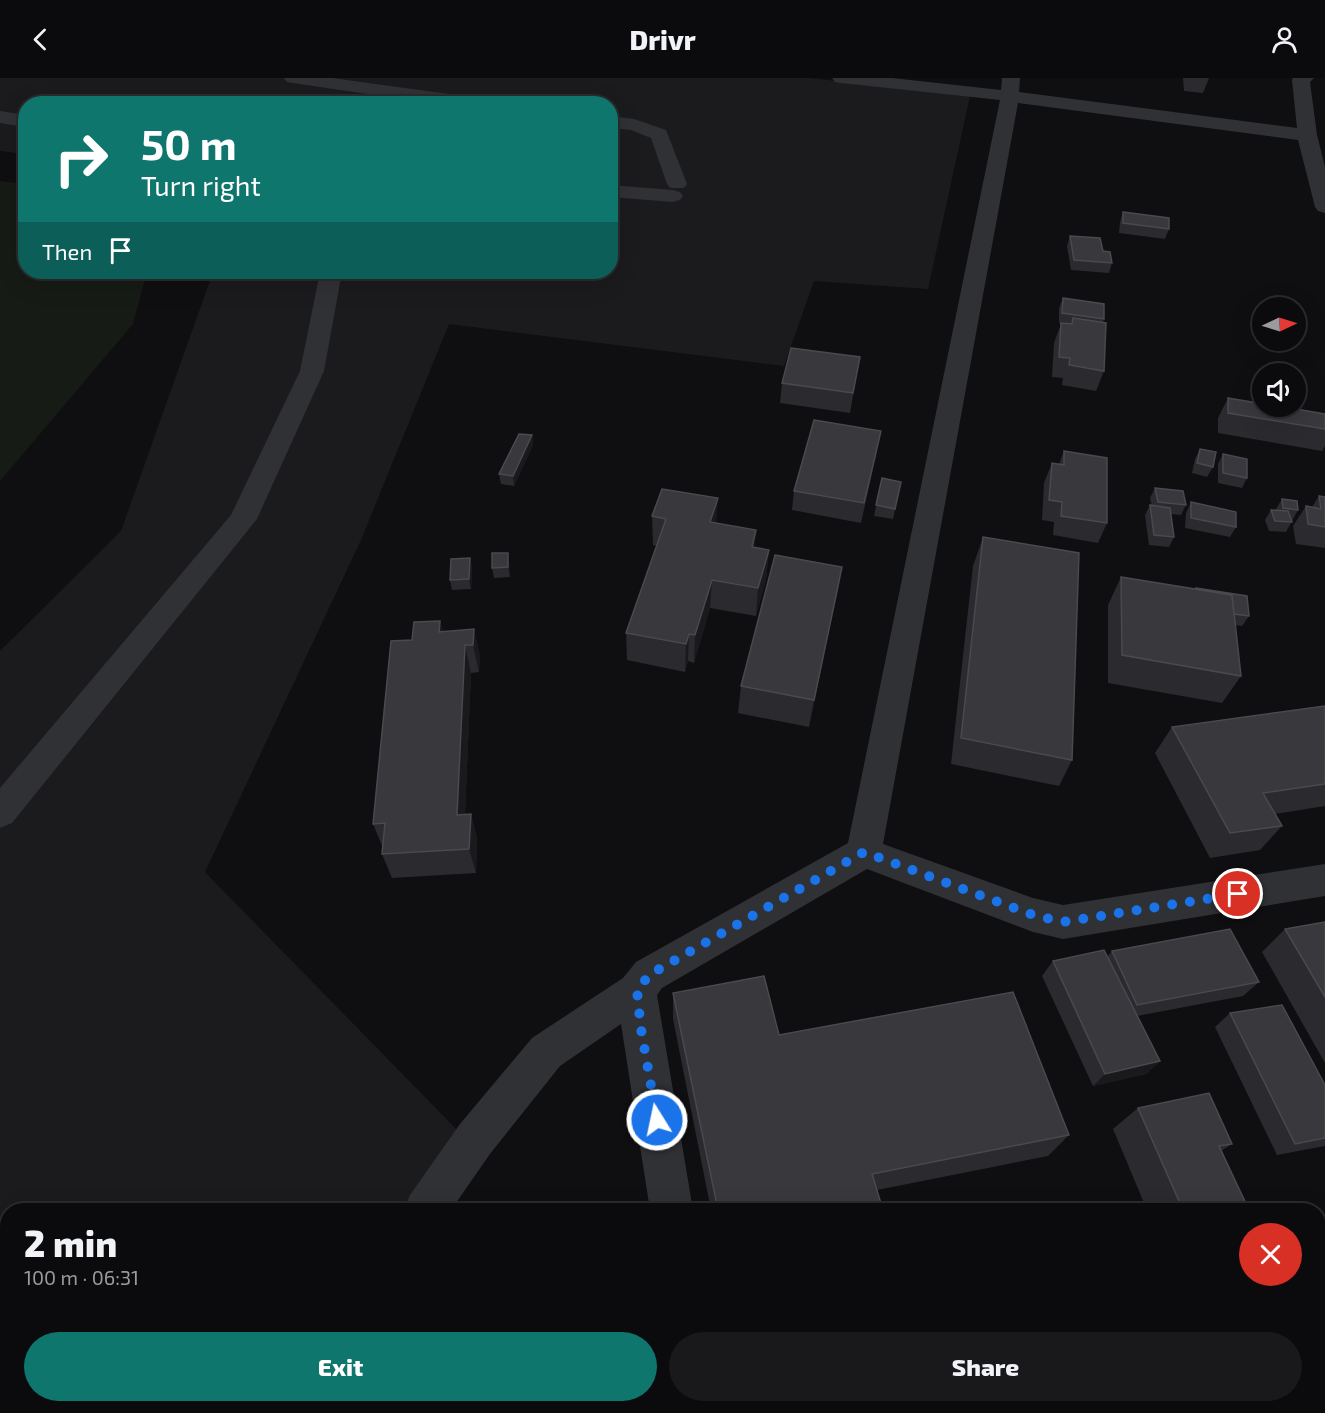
<!DOCTYPE html>
<meta charset="utf-8">
<style>
body{margin:0;font-family:"Exo 2",sans-serif;background:#19191b;color:#f1f3f6;height:100vh;display:flex;flex-direction:column;font-size:22px;white-space:nowrap}
*{box-sizing:border-box;margin:0}
p{font-size:20px;color:#9a9b9d}
.icon{flex:none;width:33px;height:33px;fill:none;stroke:currentColor;stroke-width:2;stroke-linecap:round;stroke-linejoin:round}
.map{position:relative;flex:1;overflow:hidden}
.drawer{position:absolute;left:0px;top:1125px;width:1326px;height:210px;display:flex;flex-direction:column;background:#0b0b0d;border-radius:24px 24px 0 0;box-shadow:0 6px 24px #0002,0 0 0 2px #2b2b2e}
.drawer>*{flex:none}
.hud{position:absolute;left:18px;top:18px;width:600px;height:183px;border-radius:24px;box-shadow:0 6px 24px #0002,0 0 0 2px #2b2b2e;background:#0f766e;color:#fff;overflow:hidden}
.needle{width:39px;rotate:86deg}
.buttons{position:absolute;left:1252px;top:219px;display:grid;gap:12px}
.buttons a{display:grid;place-items:center;width:54px;height:54px;border-radius:50%;background:#0b0b0d;box-shadow:0 6px 24px #0002,0 0 0 2px #2b2b2e;font-size:30px}
.pin{position:absolute;display:grid;place-items:center;width:51px;height:51px;color:#fff;margin:-26px;border:3px solid #fff;border-radius:50%;box-shadow:0 2px 6px #0007}
.me{position:absolute;width:66px;margin:-33px;rotate:350deg;stroke-linejoin:round;filter:drop-shadow(0 0 4px #0008)}
.turn{display:flex;align-items:center;gap:21px;height:126px;padding:0 24px;font-size:27px}
.turn .icon{width:78px;height:78px;stroke-width:2.5}
.turn b{display:block;font-size:42px;line-height:51px}
.then{display:flex;align-items:center;height:57px;padding:0 24px;background:#0003;gap:12px;font-size:22px}
.round{display:grid;place-items:center;flex:none;width:63px;height:63px;border-radius:32px;background:#19191b}
.head{display:flex;align-items:center;justify-content:space-between;height:102px;padding:0 24px}
h1{font-size:36px;font-weight:800;line-height:45px}
.primary-button{display:flex;gap:12px;margin-top:auto;padding:12px 24px}
.primary-button a{flex:1;height:69px;border-radius:36px;background:#0f766e;color:#fff;font-size:24px;font-weight:800;line-height:69px;text-align:center}
.primary-button a+a{background:#19191b;color:#f1f3f6}
header{display:flex;justify-content:space-between;align-items:center;height:78px;padding:0 24px;background:#0b0b0d;font-size:27px;font-weight:800}
.map>svg:first-child{display:block}
.built{fill:#1b1b1e}
.green{fill:#161b16}
.lines{fill:none;stroke-linecap:round;stroke-linejoin:round}
.minor{fill:#303135;fill-rule:evenodd}
.wall{fill:#2b2b2f}
.shaded-wall{fill:#1a1a1d}
.building{fill:#38383d;stroke:#484a4f;stroke-width:1.5}
.route{stroke:#1a73e8;stroke-width:10;stroke-dasharray:0 18}
</style>
<header><svg class="icon" aria-label="back" viewBox="0 0 24 24"><path d="M15 5l-7 7 7 7"/></svg>Drivr<svg class="icon" aria-label="person" viewBox="0 0 24 24"><circle cx="12" cy="8" r="4"/><path d="M4 21q1-7 8-7t8 7"/></svg></header>
<div class="map">
<svg width="1325" height="1335" viewBox="0 0 1325 1335">
<rect width="100%" height="100%" fill="#0f0f11"/>
<path class="built" d="M0 0H810L970 18 928 211 814 203 784 288 449 246 361 462 205 794 465 1060 406 1132H8V1328H246L239 1335H0V573L121 453 213 194H610V26H26L25 76 0 73Z"/>
<path class="green" d="M0 103 25 106 26 194H147L133 246 0 403Z"/>
<g class="lines">
<g class="minor">
<path d="M284 0H332L478 20 485 22 487 26H435L293 5 287 4Z"/>
<path d="M832 0H892L1001 12 1002 0H1020L1019 14 1297 50 1292 2 1293 0H1314L1310 4 1317 57 1325 89V135L1318 133 1315 129 1298 62 1018 25 883 766 1033 820 1063 827 1325 786V818L1063 861 1033 854 867 791 662 910 657 917 693 1132H650L621 946 560 988 490 1076 451 1132H404L410 1117 460 1046 532 960 623 900 636 884 848 765 1000 22 841 5 835 4Z"/>
<path d="M0 33 26 37V49L0 45Z"/>
<path d="M610 38 634 41 666 52 687 106 684 110H670L667 106 651 60 631 52 610 50Z"/>
<path d="M610 107 673 112 680 114 683 118 680 122 673 124 610 119Z"/>
<path d="M320 194H342L324 293 257 441 12 745 0 750V710L231 437 300 293Z"/>
<path d="M302 1328H350L347 1335H299Z"/>
<path d="M682 1328H730L731 1335H683Z"/>
</g>
</g>
<g class="wall">
<path d="M1183 0H1209L1203 15 1184 13Z"/>
<path d="M1123 134 1169 151 1165 161 1119 155 1120 144Z"/>
<path d="M1070 158 1103 173 1112 185 1109 195 1071 192 1067 168Z"/>
<path d="M1063 220 1104 241 1103 244 1104 293 1096 313 1062 307 1063 300 1052 299 1054 265 1061 246 1059 245V230Z"/>
<path d="M860 279 850 335 780 325 782 305Z"/>
<path d="M1228 320 1325 336V368L1322 373 1218 355V340Z"/>
<path d="M532 357 533 367 514 408 501 406 499 396Z"/>
<path d="M1200 371 1213 389 1207 399 1192 395 1195 381Z"/>
<path d="M877 373 861 445 792 432 794 413Z"/>
<path d="M1064 373 1107 445 1098 465 1053 457 1054 444 1042 442 1044 405 1052 385 1059 386Z"/>
<path d="M1223 376 1247 400 1242 410 1218 405V386Z"/>
<path d="M882 400 901 404 893 441 874 438Z"/>
<path d="M1155 410 1186 427 1181 437 1171 436 1174 459 1169 469 1149 467 1145 437 1150 427 1152 428 1150 420Z"/>
<path d="M1319 418 1325 419V470L1296 466 1293 448 1306 428 1312 429Z"/>
<path d="M1282 421 1298 432 1286 454 1269 453 1265 442 1271 432H1276V431Z"/>
<path d="M1191 424 1236 449 1230 459 1185 450 1186 435Z"/>
<path d="M652 438 717 445 755 470 769 472 766 501 756 538 710 530 694 585 688 583 685 594 627 582 626 555 657 468 653 467Z"/>
<path d="M983 459 1072 682 1059 708 951 686 973 488Z"/>
<path d="M508 475 509 485 510 499 494 500 492 490Z"/>
<path d="M470 480 472 490 471 511 452 512 450 502Z"/>
<path d="M842 489 809 649 738 635 741 608Z"/>
<path d="M1121 499 1195 511 1196 510 1249 538 1242 548 1235 547 1241 598 1222 625 1108 605V527Z"/>
<path d="M440 543 443 554 474 551 480 579 479 594 471 595 465 736H471L477 761 476 795 392 800 382 776 383 770 373 746 412 562Z"/>
<path d="M1325 628V728L1275 736 1282 748 1260 772 1210 780 1155 675 1172 649Z"/>
<path d="M1325 844V985L1262 874 1285 851Z"/>
<path d="M1112 873 1259 904 1243 918 1137 938 1160 983 1146 996 1093 1008 1042 898 1053 883 1107 879Z"/>
<path d="M673 915 779 957 1069 1057 1048 1078 877 1112 883 1132H711L673 941Z"/>
<path d="M1230 935 1325 1007V1068L1277 1077 1215 949Z"/>
<path d="M1138 1030 1232 1066 1221 1073 1249 1132H1147L1113 1051Z"/>
<path d="M751 1328H1185L1188 1335H752Z"/>
<path d="M1228 1328H1318L1325 1335H1232Z"/>
</g>
<g class="shaded-wall">
<path d="M532 357 533 367 514 408 513 398Z"/>
<path d="M718 420 716 449 710 444Z"/>
<path d="M756 452 754 480 752 469Z"/>
<path d="M769 472 766 501 756 538 758 510Z"/>
<path d="M508 475 509 485 510 499 508 489Z"/>
<path d="M470 480 472 490 471 511 469 501Z"/>
<path d="M842 489 837 517 809 649 814 622Z"/>
<path d="M712 502 710 530 694 585 695 557Z"/>
<path d="M440 543 447 570 439 554Z"/>
<path d="M474 551 480 579 479 594 473 567Z"/>
<path d="M689 556 688 583 685 594 686 566Z"/>
<path d="M465 567 471 595 464 761 457 737Z"/>
<path d="M471 736 477 761 476 795 469 771Z"/>
<path d="M1160 983 1146 996 1093 1008 1105 996Z"/>
</g>
<g class="building">
<path d="M1123 134 1169 140V151L1123 145Z"/>
<path d="M1070 158 1100 160 1103 173 1110 174 1112 185 1074 182Z"/>
<path d="M1063 220 1104 226V241L1062 235Z"/>
<path d="M1073 240 1106 245 1104 293 1069 287 1070 280 1059 279 1061 245 1072 246Z"/>
<path d="M791 270 860 279 853 315 782 305Z"/>
<path d="M1228 320 1263 326V328H1279L1325 336V351L1228 335Z"/>
<path d="M814 342 881 353 864 425 794 413Z"/>
<path d="M519 356 532 357 513 398 499 396Z"/>
<path d="M1200 371 1216 374 1213 389 1197 385Z"/>
<path d="M1064 373 1107 380V445L1061 438 1062 424 1049 422 1052 385 1064 387Z"/>
<path d="M1223 376 1247 381V400L1223 395Z"/>
<path d="M882 400 901 404 895 431 876 427Z"/>
<path d="M1155 410 1183 413 1186 427 1158 424Z"/>
<path d="M662 411 718 420 710 444 756 452 752 469 769 472 758 510 712 502 695 557 689 556 686 566 626 555 666 441 652 438Z"/>
<path d="M1319 418 1325 419V449L1308 446 1306 428 1321 431Z"/>
<path d="M1282 421 1297 423 1298 432 1283 430Z"/>
<path d="M1191 424 1236 434V449L1191 440Z"/>
<path d="M1150 427 1170 430 1174 459 1154 457Z"/>
<path d="M1271 432 1288 433 1292 444 1275 443Z"/>
<path d="M983 459 1079 475 1072 682 961 660Z"/>
<path d="M492 475H508V489L492 490Z"/>
<path d="M775 477 842 489 814 622 741 608Z"/>
<path d="M470 480 469 501 450 502 451 481Z"/>
<path d="M1121 499 1232 517 1241 598 1122 577Z"/>
<path d="M1196 510 1247 518 1249 538 1234 536 1232 517 1196 511Z"/>
<path d="M440 543 439 554 474 551 473 567H465L457 737 471 736 469 771 382 776 385 745 373 746 391 563 412 562 414 544Z"/>
<path d="M1325 628V706L1263 715 1282 748 1230 755 1172 649Z"/>
<path d="M1325 844V919L1285 851Z"/>
<path d="M1230 851 1259 904 1137 927 1112 873Z"/>
<path d="M1104 872 1160 983 1105 996 1053 883Z"/>
<path d="M764 898 779 957 1013 914 1069 1057 872 1096 883 1132H718L673 915Z"/>
<path d="M1282 927 1325 1007V1060L1295 1066 1230 935Z"/>
<path d="M1209 1015 1232 1066 1219 1068 1249 1132H1183L1138 1030Z"/>
<path d="M1325 1278V1335H1271L1268 1328H1318V1279Z"/>
<path d="M758 1328H1185L1188 1335H759Z"/>
</g>
<g class="lines">
<path class="route" d="M657 1042 641 951 637 913 649 897 864 774 1033 837 1063 844 1238 816"/>
</g>
</svg>
<div class="buttons">
<a><svg class="needle" viewBox="-14 -14 28 28"><path d="M0-13l5 13h-10z" fill="#e53935"/><path d="M0 13l5-13h-10z" fill="#9a9b9d"/></svg></a>
<a><svg class="icon" aria-label="sound" viewBox="0 0 24 24"><path d="M4 9h4l5-4v14l-5-4H4zM17 9q2 3 0 6"/></svg></a>
</div>
<div class="pin" style="left:1238px;top:816px;background:#d93025"><svg class="icon" aria-label="arrive" viewBox="0 0 24 24"><path d="M6 21V4h12l-3 4 3 4H6"/></svg></div>
<svg class="me" style="left:657px;top:1042px" viewBox="-20 -20 40 40"><circle r="17" fill="#1a73e8" stroke="#fff" stroke-width="3"/><path d="M0-11L8 9 0 5-8 9z" fill="#fff"/></svg>
<div class="hud">
<div class="turn"><svg class="icon" aria-label="right" viewBox="0 0 24 24"><path d="M7 20v-9h11M14 6l5 5-5 5"/></svg><div><b>50 m</b>Turn right</div></div>
<div class="then">Then<svg class="icon" aria-label="arrive" viewBox="0 0 24 24"><path d="M6 21V4h12l-3 4 3 4H6"/></svg></div>
</div>
<section class="drawer">
<div class="head"><div><h1>2 min</h1><p>100 m · 06:31</p></div><a class="round" style="background:#d93025;color:#fff"><svg class="icon" aria-label="close" viewBox="0 0 24 24"><path d="M6 6l12 12M18 6L6 18"/></svg></a></div>
<div class="primary-button"><a>Exit</a><a>Share</a></div>
</section>
</div>
